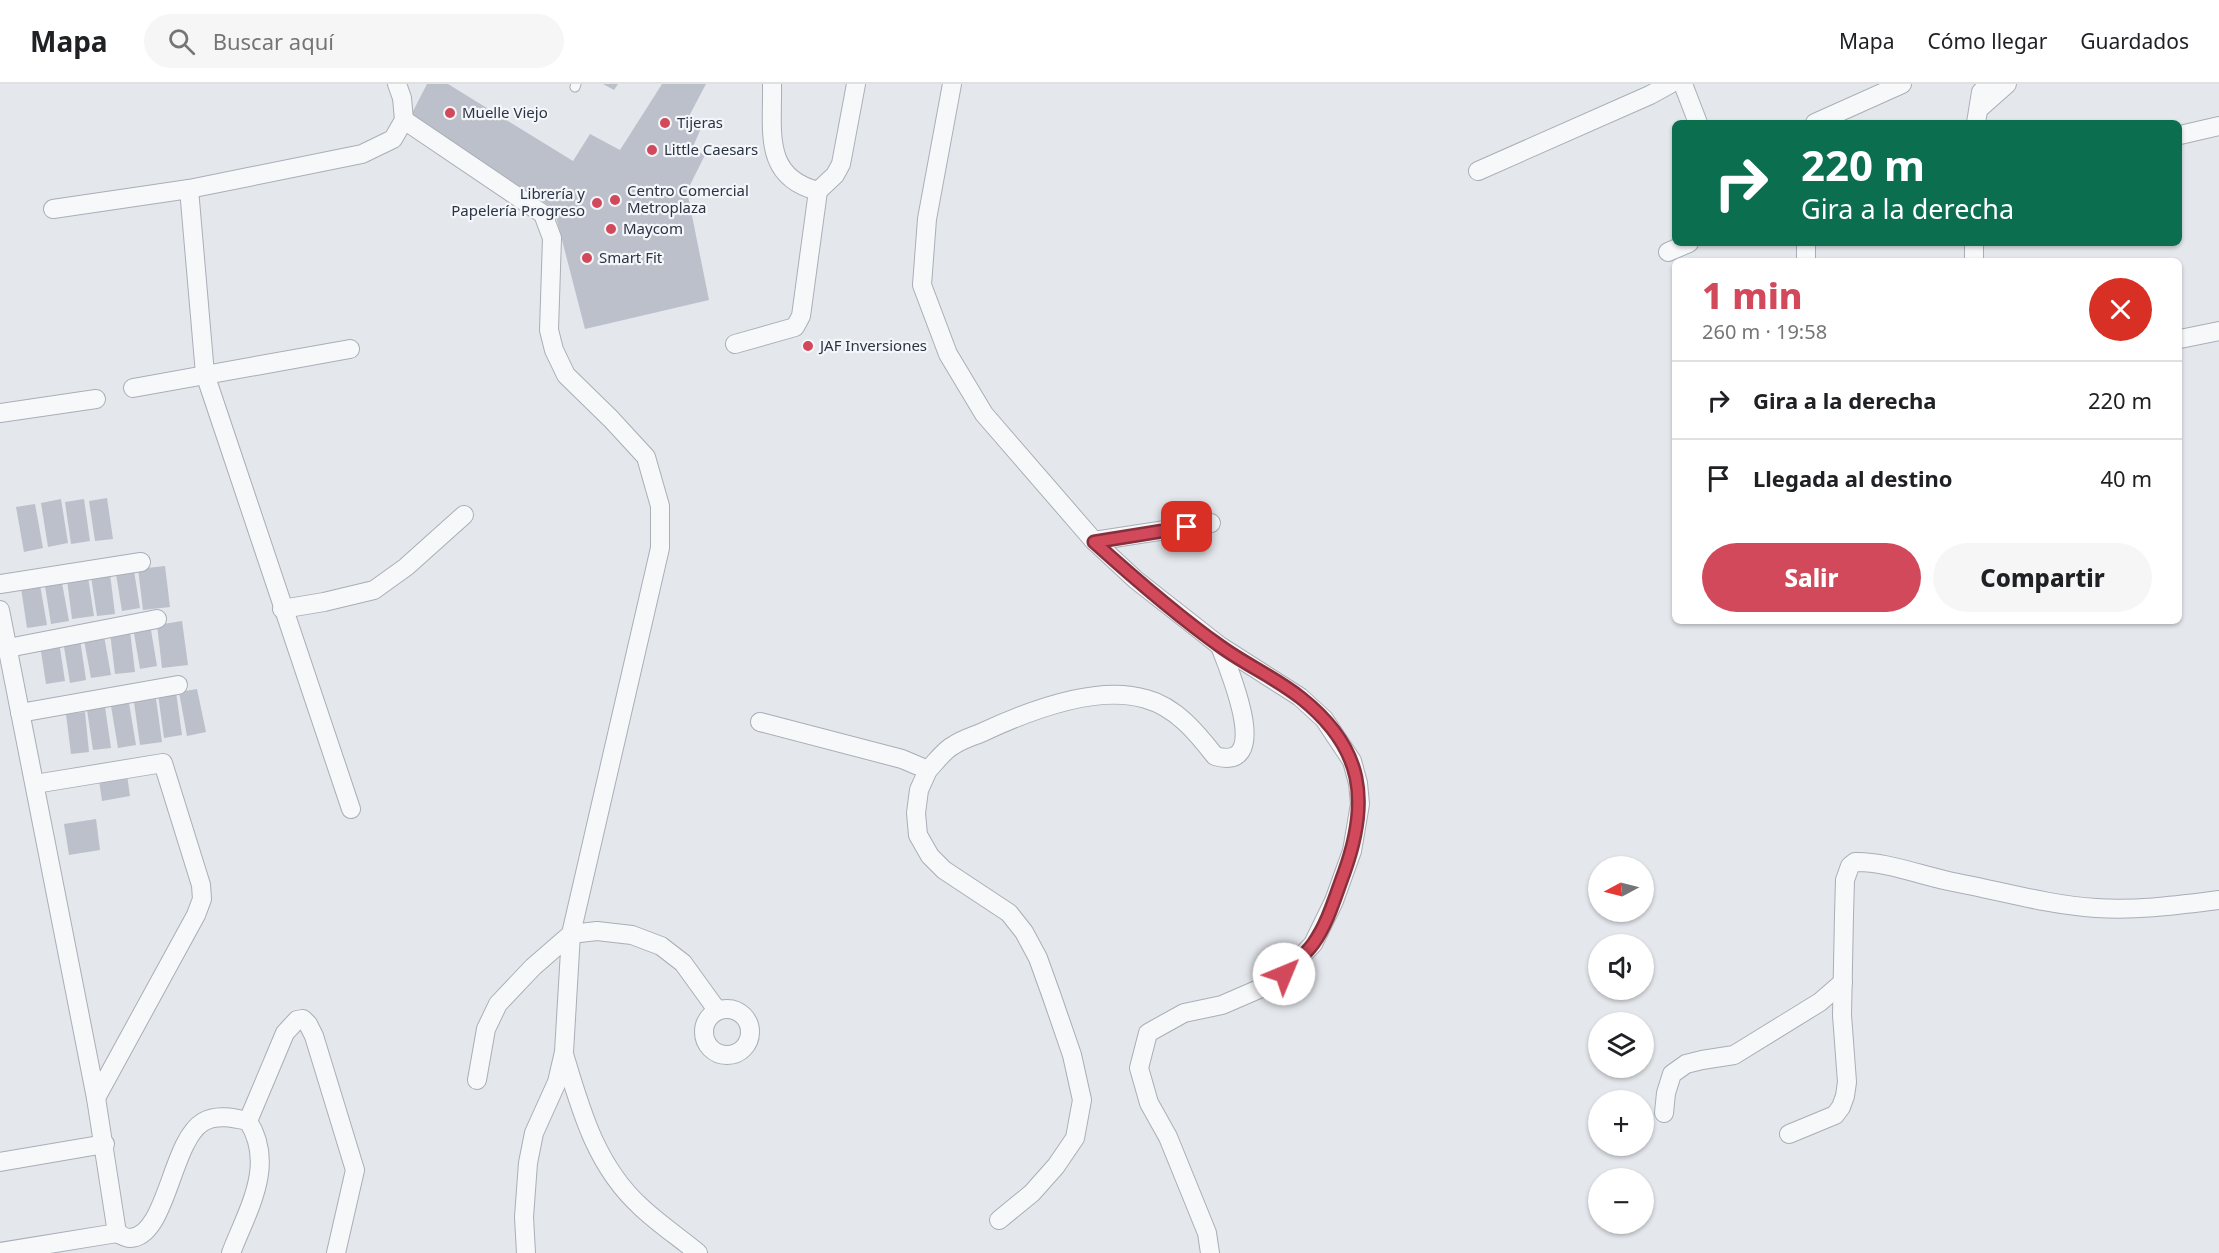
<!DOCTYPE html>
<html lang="es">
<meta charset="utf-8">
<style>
body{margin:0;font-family:"Noto Sans",sans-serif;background:#f6f6f6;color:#202124;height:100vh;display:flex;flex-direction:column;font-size:22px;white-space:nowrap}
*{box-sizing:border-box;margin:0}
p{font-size:20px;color:#757577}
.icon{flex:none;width:33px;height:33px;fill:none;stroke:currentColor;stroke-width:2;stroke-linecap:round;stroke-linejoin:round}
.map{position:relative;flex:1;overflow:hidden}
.side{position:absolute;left:1672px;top:174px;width:510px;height:366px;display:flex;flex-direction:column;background:#fff;border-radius:9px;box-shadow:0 2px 4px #0004}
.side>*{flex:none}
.guide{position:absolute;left:1672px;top:36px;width:510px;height:126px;border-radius:9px;box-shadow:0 2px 4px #0004;background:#0b6e4f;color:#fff;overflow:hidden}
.needle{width:39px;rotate:263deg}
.controls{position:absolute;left:1588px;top:772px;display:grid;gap:12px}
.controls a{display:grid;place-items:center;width:66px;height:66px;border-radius:50%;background:#fff;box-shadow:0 2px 4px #0004;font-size:30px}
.pin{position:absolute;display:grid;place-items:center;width:51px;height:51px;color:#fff;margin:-26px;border-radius:12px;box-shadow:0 3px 9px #0006}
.me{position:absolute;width:66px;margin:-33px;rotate:45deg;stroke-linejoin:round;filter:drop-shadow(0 0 4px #0008)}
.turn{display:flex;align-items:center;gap:21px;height:126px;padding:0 30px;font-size:27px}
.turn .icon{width:78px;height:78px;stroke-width:2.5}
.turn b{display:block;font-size:42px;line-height:51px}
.round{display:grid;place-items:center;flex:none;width:63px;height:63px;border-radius:32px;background:#f6f6f6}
.overview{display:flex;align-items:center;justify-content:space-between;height:102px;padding:0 30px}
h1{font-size:36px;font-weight:800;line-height:45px;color:#d1495b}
.primary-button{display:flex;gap:12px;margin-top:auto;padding:12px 30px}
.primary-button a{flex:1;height:69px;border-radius:36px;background:#d1495b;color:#fff;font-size:24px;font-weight:800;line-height:69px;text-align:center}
.primary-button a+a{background:#f6f6f6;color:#202124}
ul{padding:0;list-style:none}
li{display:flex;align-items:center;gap:18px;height:78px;padding:0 30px;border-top:2px solid #e0e0e0}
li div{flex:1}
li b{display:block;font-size:22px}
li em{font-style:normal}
header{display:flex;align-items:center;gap:36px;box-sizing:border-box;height:84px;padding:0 30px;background:#fff;border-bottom:2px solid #e0e0e0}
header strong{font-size:28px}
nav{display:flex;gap:33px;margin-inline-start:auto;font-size:21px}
.search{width:420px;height:54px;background:#f6f6f6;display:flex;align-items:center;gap:15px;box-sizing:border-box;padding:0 21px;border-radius:33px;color:#757577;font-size:22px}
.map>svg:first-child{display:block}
.building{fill:#bbc0ca}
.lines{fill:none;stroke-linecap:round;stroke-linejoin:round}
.lane-casing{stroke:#a9aeb7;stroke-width:11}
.street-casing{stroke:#a9aeb7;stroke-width:20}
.lane{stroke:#f7f8fa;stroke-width:9}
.street{stroke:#f7f8fa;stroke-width:18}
.route-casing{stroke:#882f3b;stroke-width:15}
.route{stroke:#d1495b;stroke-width:10}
.poi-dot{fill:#d1495b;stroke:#f4f6f9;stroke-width:2}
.labels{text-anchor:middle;stroke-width:4.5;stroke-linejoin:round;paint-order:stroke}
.poi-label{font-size:15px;fill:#2b3445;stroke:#f4f6f9;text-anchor:start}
</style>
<header>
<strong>Mapa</strong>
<div class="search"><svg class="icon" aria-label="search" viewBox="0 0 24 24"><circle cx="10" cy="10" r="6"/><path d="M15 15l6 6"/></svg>Buscar aquí</div>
<nav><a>Mapa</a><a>Cómo llegar</a><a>Guardados</a></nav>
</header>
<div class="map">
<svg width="2219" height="1169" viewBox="0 0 2219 1169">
<rect width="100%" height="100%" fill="#e4e7ec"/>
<g class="building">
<path d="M427 0H448L573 77 590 50 620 66 662 0H706L688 34 702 42 692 65 705 71 687 107 709 216 585 245 554 125 411 31Z"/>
<path d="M603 0H618L614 6Z"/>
<path d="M107 414 113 455 95 457 89 417Z"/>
<path d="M61 415 68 459 48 463 41 419Z"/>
<path d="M84 415 90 457 71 460 65 418Z"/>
<path d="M35 420 43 464 24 468 16 423Z"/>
<path d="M165 482 170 523 143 526 138 485Z"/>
<path d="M134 487 140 524 122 527 116 490Z"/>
<path d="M110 490 115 530 97 532 91 493Z"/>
<path d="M88 493 94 532 72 535 67 496Z"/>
<path d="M62 499 69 537 51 540 45 502Z"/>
<path d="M40 501 47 541 27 544 21 504Z"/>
<path d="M182 537 188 581 162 584 157 541Z"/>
<path d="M150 540 157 582 140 585 133 543Z"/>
<path d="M130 547 135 588 115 590 110 549Z"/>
<path d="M104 552 111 591 91 594 84 556Z"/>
<path d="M80 555 86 596 70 599 63 557Z"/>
<path d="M59 558 65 597 46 600 40 561Z"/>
<path d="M197 605 206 648 187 652 179 608Z"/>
<path d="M176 608 182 651 164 654 158 610Z"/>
<path d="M156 615 162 658 140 661 134 618Z"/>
<path d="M129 619 136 661 118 664 111 622Z"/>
<path d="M105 623 111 664 93 666 87 626Z"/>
<path d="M85 628 89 668 71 670 66 630Z"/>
<path d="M127 691 130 712 102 717 99 696Z"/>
<path d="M96 735 100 766 69 771 64 740Z"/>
</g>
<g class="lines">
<defs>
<path id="lane" d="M575 3 576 0"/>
<g id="street">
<path d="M772 0C773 46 762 93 818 107"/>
<path d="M952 0 927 135 922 201 948 270 984 330 1094 457 1136 496 1220 562 1300 613 1324 635 1352 677 1358 699 1360 720 1352 767 1334 817 1313 860 1284 890 1259 905 1222 921 1184 929 1148 949 1139 984 1149 1019 1168 1053 1207 1149 1210 1169"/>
<path d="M1683 0 1698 39"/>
<path d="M1981 23 2007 0"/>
<path d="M404 36 543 130 552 154 549 246 554 266 566 291 611 335 646 373 660 422V464L571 850 564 968 557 998 534 1049 528 1079 524 1133 526 1169"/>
<path d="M1815 39 1902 0"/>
<path d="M1976 39 1981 8 1989 0"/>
<path d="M2180 51 2219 42"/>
<path d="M1478 87 1650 11 1670 0"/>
<path d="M189 105 205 290 351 725"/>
<path d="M53 125 189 105 362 70 393 55 404 36 402 14 397 0"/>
<path d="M1806 159V177"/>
<path d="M1974 159V177"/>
<path d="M1668 168 1689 159"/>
<path d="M2180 255 2219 247"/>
<path d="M735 260 795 243 801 232 818 107 835 91 841 80 856 0"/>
<path d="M133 304 350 265"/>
<path d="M0 329 96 315"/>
<path d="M1094 457 1211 439"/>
<path d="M0 500 141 478"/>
<path d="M282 525 324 518 374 506 406 483 464 431"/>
<path d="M0 526 96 1014 117 1149C121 1151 126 1154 130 1154 167 1153 171 1057 203 1038 217 1030 234 1034 248 1037 276 1081 248 1125 231 1169"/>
<path d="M8 564 157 535"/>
<path d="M20 629 178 601"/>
<path d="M760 638 902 675 928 686C936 678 944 666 954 661 963 655 974 652 983 648 1028 627 1097 600 1146 615 1176 623 1197 649 1215 672 1274 689 1228 584 1220 562"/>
<path d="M928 686 919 706 916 729 918 751 930 772 944 786 1009 829 1024 848 1038 874 1052 913 1072 971 1082 1016 1075 1054 1056 1082 1032 1109 999 1136"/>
<path d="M35 700 163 679 201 801 202 815 196 831 96 1014"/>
<circle cx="727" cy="948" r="23"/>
<path d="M564 970C581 1027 596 1082 641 1123 659 1140 680 1154 698 1169"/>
<path d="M477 996 486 945 498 920 533 883 571 850 597 847 632 851 661 862 683 879 717 926"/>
<path d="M1664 1029 1666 1009 1672 990 1686 980 1702 976 1734 971 1820 918 1843 898"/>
<path d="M248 1037 285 949 297 936 303 935 308 940 314 952 355 1086 336 1169"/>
<path d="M1789 1050 1835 1031 1841 1023 1845 1012 1847 998 1842 931 1844 831 1845 796 1850 782 1855 778C1884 777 1923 792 1953 798 2001 807 2048 821 2096 824 2137 827 2179 821 2219 816"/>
<path d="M0 1078 105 1060"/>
<path d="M0 1168 117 1149"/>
</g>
</defs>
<use href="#lane" class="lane-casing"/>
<use href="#street" class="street-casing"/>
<use href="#lane" class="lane"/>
<use href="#street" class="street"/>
</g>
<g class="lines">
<defs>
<path id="route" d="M1187 443 1094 458C1134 494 1176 531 1220 562 1246 581 1276 594 1301 614 1364 664 1370 717 1344 789 1335 813 1328 839 1313 860 1305 871 1294 880 1284 890"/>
</defs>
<use href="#route" class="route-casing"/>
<use href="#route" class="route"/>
</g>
<g class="poi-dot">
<circle cx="450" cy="29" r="6"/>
<circle cx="665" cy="39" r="6"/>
<circle cx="652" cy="66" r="6"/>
<circle cx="615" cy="116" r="6"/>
<circle cx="597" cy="119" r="6"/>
<circle cx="611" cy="145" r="6"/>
<circle cx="587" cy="174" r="6"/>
<circle cx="808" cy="262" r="6"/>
</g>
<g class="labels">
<g class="poi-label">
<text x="462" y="34">Muelle Viejo</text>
<text x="677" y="44">Tijeras</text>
<text x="664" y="71">Little Caesars</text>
<text x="627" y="112">Centro Comercial<tspan x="627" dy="17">Metroplaza</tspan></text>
<text x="585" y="115" text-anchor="end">Librería y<tspan x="585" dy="17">Papelería Progreso</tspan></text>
<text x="623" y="150">Maycom</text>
<text x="599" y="179">Smart Fit</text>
<text x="820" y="267">JAF Inversiones</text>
</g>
</g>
</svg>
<div class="controls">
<a><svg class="needle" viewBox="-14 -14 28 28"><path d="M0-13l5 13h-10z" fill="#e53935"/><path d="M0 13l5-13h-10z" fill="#757577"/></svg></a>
<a><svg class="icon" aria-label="sound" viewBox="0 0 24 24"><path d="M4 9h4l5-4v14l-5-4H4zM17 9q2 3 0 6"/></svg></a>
<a><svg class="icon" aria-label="layers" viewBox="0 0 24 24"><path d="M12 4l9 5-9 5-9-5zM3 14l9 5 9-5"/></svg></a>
<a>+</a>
<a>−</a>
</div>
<div class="pin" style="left:1187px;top:443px;background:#d93025"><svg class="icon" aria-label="arrive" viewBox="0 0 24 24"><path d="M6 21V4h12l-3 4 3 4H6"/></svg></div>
<svg class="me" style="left:1284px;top:890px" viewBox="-20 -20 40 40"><circle r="19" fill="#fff"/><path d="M0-13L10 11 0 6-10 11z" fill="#d1495b"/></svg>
<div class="guide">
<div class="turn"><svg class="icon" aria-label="right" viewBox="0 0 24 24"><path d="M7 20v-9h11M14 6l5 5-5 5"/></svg><div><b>220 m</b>Gira a la derecha</div></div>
</div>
<section class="side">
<div class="overview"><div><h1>1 min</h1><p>260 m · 19:58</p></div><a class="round" style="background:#d93025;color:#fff"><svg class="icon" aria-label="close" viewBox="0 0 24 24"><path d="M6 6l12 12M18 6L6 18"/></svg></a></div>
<ul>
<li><svg class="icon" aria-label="right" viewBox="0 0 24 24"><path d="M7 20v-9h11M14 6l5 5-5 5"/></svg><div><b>Gira a la derecha</b></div><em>220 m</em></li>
<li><svg class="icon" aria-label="arrive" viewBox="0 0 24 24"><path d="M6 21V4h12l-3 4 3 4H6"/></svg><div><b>Llegada al destino</b></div><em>40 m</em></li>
</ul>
<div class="primary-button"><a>Salir</a><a>Compartir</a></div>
</section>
</div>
